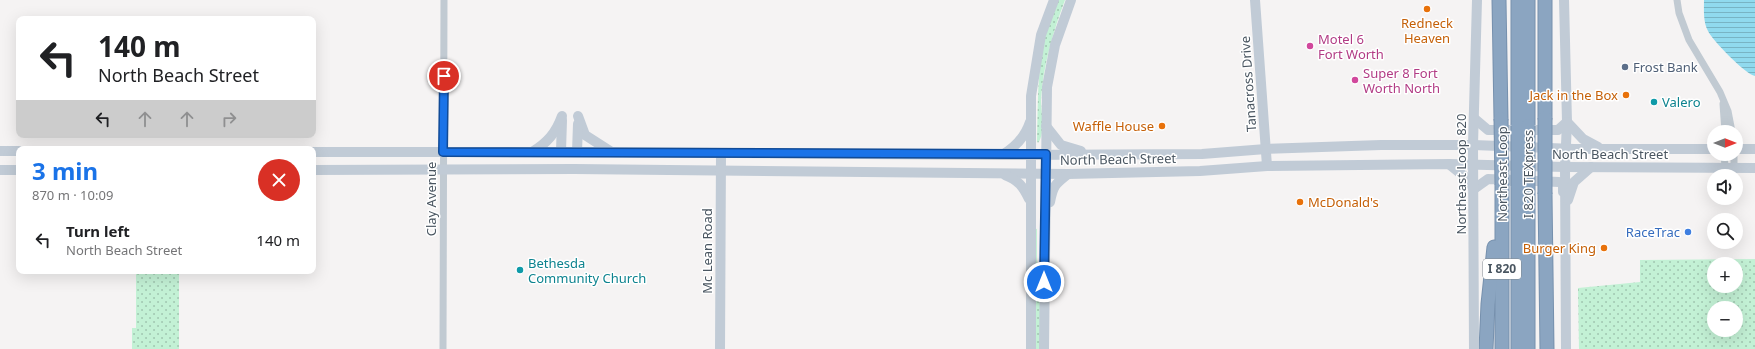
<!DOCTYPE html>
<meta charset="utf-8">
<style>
body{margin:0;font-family:"Noto Sans",sans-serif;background:#f2f2f2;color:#202124;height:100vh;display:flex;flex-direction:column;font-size:15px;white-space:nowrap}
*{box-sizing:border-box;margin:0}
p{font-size:13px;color:#757577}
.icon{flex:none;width:22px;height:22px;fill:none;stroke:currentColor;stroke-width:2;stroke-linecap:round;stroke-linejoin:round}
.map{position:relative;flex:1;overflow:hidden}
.details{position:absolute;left:16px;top:146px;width:300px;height:128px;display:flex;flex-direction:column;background:#fff;border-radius:8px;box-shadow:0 4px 16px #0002}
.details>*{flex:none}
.top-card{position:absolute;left:16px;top:16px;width:300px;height:122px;border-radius:8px;box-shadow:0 4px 16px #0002;background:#fff;color:#202124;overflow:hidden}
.needle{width:26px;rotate:90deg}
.controls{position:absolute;left:1707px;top:125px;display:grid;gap:8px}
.controls a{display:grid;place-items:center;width:36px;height:36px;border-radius:50%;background:#fff;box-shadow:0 4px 16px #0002;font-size:20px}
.pin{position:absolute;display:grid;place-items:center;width:34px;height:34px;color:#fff;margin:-17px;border:2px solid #fff;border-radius:50%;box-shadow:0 1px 4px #0007}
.me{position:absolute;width:44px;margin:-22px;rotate:0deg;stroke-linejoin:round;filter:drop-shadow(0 0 3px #0008)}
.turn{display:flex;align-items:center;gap:14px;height:84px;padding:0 16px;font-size:18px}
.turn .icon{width:52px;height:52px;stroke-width:2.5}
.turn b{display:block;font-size:28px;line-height:34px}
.lanes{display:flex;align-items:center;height:38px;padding:0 16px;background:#0003;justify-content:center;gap:20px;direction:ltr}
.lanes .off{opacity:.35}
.round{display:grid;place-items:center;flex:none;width:42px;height:42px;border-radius:21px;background:#f2f2f2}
.head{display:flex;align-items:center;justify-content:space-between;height:68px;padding:0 16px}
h1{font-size:24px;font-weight:700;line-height:30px;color:#1a73e8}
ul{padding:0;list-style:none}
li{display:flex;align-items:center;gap:12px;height:52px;padding:0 16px}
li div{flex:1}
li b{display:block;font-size:15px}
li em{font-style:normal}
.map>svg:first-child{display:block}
.grass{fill:url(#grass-dots);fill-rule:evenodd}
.water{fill:url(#water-rules)}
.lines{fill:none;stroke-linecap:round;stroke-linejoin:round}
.highway-casing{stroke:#7690ad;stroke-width:15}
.street{stroke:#c1cad2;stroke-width:7}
.secondary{stroke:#c1cbd6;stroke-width:10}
.highway{stroke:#8ba5c1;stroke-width:13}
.highway-bridge-casing{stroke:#7690ad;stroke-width:15;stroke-linecap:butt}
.highway-bridge{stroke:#8ba5c1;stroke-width:13}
.route-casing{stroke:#114b97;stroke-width:10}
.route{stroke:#1a73e8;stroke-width:7}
.food-dot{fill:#e8710a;stroke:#fff;stroke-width:1.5}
.hotel-dot{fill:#d1479c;stroke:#fff;stroke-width:1.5}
.service-dot{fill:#5c6f8a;stroke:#fff;stroke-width:1.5}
.culture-dot{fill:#0f9aa8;stroke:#fff;stroke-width:1.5}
.shop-dot{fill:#3f7fe0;stroke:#fff;stroke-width:1.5}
.labels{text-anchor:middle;stroke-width:3;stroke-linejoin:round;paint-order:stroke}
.shield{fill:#fff;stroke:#808990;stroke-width:1}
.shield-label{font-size:12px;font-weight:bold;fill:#4a5661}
.food-label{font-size:13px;fill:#c56008;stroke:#fff;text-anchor:end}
.hotel-label{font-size:13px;fill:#b23c85;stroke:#fff;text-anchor:start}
.service-label{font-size:13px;fill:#4e5e75;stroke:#fff;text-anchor:start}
.street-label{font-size:13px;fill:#4a5661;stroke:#fff}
.culture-label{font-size:13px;fill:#0d838f;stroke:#fff;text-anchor:start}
.shop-label{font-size:13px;fill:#366cbe;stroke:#fff;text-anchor:end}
</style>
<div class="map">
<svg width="1755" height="349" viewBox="0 0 1755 349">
<defs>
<pattern id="grass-dots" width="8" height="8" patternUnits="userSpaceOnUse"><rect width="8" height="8" fill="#c3f1d5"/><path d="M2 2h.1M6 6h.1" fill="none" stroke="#a0c6b0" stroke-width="1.8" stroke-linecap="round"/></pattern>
<pattern id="water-rules" width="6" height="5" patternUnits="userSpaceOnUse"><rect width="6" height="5" fill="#90daee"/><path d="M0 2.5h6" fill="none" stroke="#78b4c4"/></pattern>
</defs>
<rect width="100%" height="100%" fill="#f5f3f3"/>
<g class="grass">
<path d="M1057 0H1065C1053 32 1043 66 1041 100 1041 112 1046 133 1038 143L1037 141C1038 107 1037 70 1045 36 1048 24 1053 12 1057 0Z"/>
<path d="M1033 228 1037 229V261L1040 279V349H1035Z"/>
<path d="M1755 259V349H1579L1578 288 1640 282V260ZM1714 264H1736V286H1714ZM1714 308H1736V330H1714Z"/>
<path d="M136 271H179V349H132V328H136Z"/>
</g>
<path class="water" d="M1704 0H1755V76C1745 74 1713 41 1708 31 1703 22 1704 10 1704 0Z"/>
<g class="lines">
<defs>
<g id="highway">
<path d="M1499 0 1501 119"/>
<path d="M1518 0V126"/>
<path d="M1528 0V126"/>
<path d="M1545 118V0"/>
<path d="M1502 185V349"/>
<path d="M1545 194 1547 349"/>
<path d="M1486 349 1488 304 1494 247"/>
<path d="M1518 349V186"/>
<path d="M1528 349V186"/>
</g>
</defs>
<use href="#highway" class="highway-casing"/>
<g class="street">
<path d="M1677 0 1679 13 1689 40 1720 92 1728 111 1732 132"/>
<path d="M1723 104 1725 132"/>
<path d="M1724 154 1725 167"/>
<path d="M1734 154V167"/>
<path d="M443 349 444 0"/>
</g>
<g class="secondary">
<path d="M1255 0 1267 166"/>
<path d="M1564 0 1567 122 1565 167 1566 349"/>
<path d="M578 116 585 135 610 151"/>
<path d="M1475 119 1488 130H1558L1567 122 1583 139 1598 147"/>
<path d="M1046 126 1061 145 1081 151"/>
<path d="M1736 149H1755"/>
<path d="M0 151H19"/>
<path d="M561 151 562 120"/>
<path d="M313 152H612L1001 155 1202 154 1266 149 1381 145H1473L1574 149H1714"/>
<path d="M532 152C547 143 556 133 562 116"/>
<path d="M577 152 578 124"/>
<path d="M1002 155C1016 147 1025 137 1030 122"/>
<path d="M1449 164 1465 177 1474 189"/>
<path d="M0 170H19"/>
<path d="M313 170 574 169 1068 174 1200 171 1267 166 1449 164 1565 167 1755 168"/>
<path d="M1005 175C1018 180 1023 186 1029 199"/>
<path d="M1474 189 1488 179 1559 182 1563 184V192"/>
<path d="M1568 200 1574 182 1591 167"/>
<path d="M1050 202C1053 186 1055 184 1068 174"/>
<path d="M720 349 721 153"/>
<path d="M1031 349V96L1041 35 1054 0"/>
<path d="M1044 349 1047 87 1055 45 1071 0"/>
<path d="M1474 349 1473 145 1477 0"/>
</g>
<use href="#highway" class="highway"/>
<defs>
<g id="highway-bridge">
<path d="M1545 118V194"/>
<path d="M1501 119 1502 185"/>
<path d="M1518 126V186"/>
<path d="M1528 126V186"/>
</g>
</defs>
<use href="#highway-bridge" class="highway-bridge-casing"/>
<use href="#highway-bridge" class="highway-bridge"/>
</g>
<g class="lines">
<defs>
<path id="route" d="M444 76 443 152 1046 154 1044 282"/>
</defs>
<use href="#route" class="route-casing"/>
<use href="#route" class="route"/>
</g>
<g class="food-dot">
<circle cx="1427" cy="9" r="4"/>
<circle cx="1626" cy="95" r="4"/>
<circle cx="1162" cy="126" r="4"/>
<circle cx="1300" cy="202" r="4"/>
<circle cx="1604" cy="248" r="4"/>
</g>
<g class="hotel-dot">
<circle cx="1310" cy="46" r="4"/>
<circle cx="1355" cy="80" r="4"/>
</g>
<circle class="service-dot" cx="1625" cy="67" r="4"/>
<g class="culture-dot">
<circle cx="1654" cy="102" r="4"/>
<circle cx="520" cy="270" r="4"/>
</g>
<circle class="shop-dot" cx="1688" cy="232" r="4"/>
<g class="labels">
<rect class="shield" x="1483" y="259" width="38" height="20" rx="3"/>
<g class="shield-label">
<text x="1502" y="273">I 820</text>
</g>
<g class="food-label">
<text x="1427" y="28" text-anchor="middle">Redneck<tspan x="1427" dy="15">Heaven</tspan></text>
<text x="1618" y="100">Jack in the Box</text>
<text x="1154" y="131">Waffle House</text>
<text x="1308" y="207" text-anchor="start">McDonald's</text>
<text x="1596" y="253">Burger King</text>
</g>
<g class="hotel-label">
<text x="1318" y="44">Motel 6<tspan x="1318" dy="15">Fort Worth</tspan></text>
<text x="1363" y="78">Super 8 Fort<tspan x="1363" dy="15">Worth North</tspan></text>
</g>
<g class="service-label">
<text x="1633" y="72">Frost Bank</text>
</g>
<g class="street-label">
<text transform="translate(1248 84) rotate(-94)" y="5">Tanacross Drive</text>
<text x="1610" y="159">North Beach Street</text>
<text transform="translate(1118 159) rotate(-1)" y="5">North Beach Street</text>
<text transform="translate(1461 174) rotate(-90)" y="5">Northeast Loop 820</text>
<text transform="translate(1502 174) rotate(-90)" y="5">Northeast Loop</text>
<text transform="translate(1528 174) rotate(-90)" y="5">I 820 TEXpress</text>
<text transform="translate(431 199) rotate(-90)" y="5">Clay Avenue</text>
<text transform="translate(707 251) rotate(-90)" y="5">Mc Lean Road</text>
</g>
<g class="culture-label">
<text x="1662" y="107">Valero</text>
<text x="528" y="268">Bethesda<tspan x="528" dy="15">Community Church</tspan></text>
</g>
<g class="shop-label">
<text x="1680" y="237">RaceTrac</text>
</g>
</g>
</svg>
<div class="controls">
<a><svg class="needle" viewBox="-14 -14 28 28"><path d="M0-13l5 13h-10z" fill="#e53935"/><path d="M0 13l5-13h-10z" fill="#757577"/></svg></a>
<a><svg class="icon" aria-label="sound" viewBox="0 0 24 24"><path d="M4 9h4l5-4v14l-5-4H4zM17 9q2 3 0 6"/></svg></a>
<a><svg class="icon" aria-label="search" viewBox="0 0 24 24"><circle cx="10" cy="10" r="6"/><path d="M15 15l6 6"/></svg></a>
<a>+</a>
<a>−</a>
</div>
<div class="pin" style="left:444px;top:76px;background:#d93025"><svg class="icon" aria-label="arrive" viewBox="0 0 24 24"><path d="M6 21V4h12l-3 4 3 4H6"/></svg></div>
<svg class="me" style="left:1044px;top:282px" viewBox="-20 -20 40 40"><circle r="17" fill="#1a73e8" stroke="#fff" stroke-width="3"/><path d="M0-11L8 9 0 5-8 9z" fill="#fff"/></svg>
<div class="top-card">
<div class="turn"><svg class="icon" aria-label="left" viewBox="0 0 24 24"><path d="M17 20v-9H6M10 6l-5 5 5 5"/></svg><div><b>140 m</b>North Beach Street</div></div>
<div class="lanes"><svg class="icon" aria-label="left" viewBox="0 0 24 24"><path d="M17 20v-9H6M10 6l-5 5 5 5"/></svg><svg class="icon off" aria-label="ahead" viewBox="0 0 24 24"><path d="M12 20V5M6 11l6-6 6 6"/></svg><svg class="icon off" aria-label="ahead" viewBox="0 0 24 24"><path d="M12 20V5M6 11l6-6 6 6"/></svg><svg class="icon off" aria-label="right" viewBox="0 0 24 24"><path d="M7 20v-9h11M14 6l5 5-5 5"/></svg></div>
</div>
<section class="details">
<div class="head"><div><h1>3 min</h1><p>870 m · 10:09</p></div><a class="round" style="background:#d93025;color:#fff"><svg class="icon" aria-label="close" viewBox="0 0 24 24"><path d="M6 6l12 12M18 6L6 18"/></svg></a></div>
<ul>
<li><svg class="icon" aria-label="left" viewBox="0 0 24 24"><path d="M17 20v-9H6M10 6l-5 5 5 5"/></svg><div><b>Turn left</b><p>North Beach Street</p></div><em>140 m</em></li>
</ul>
</section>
</div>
